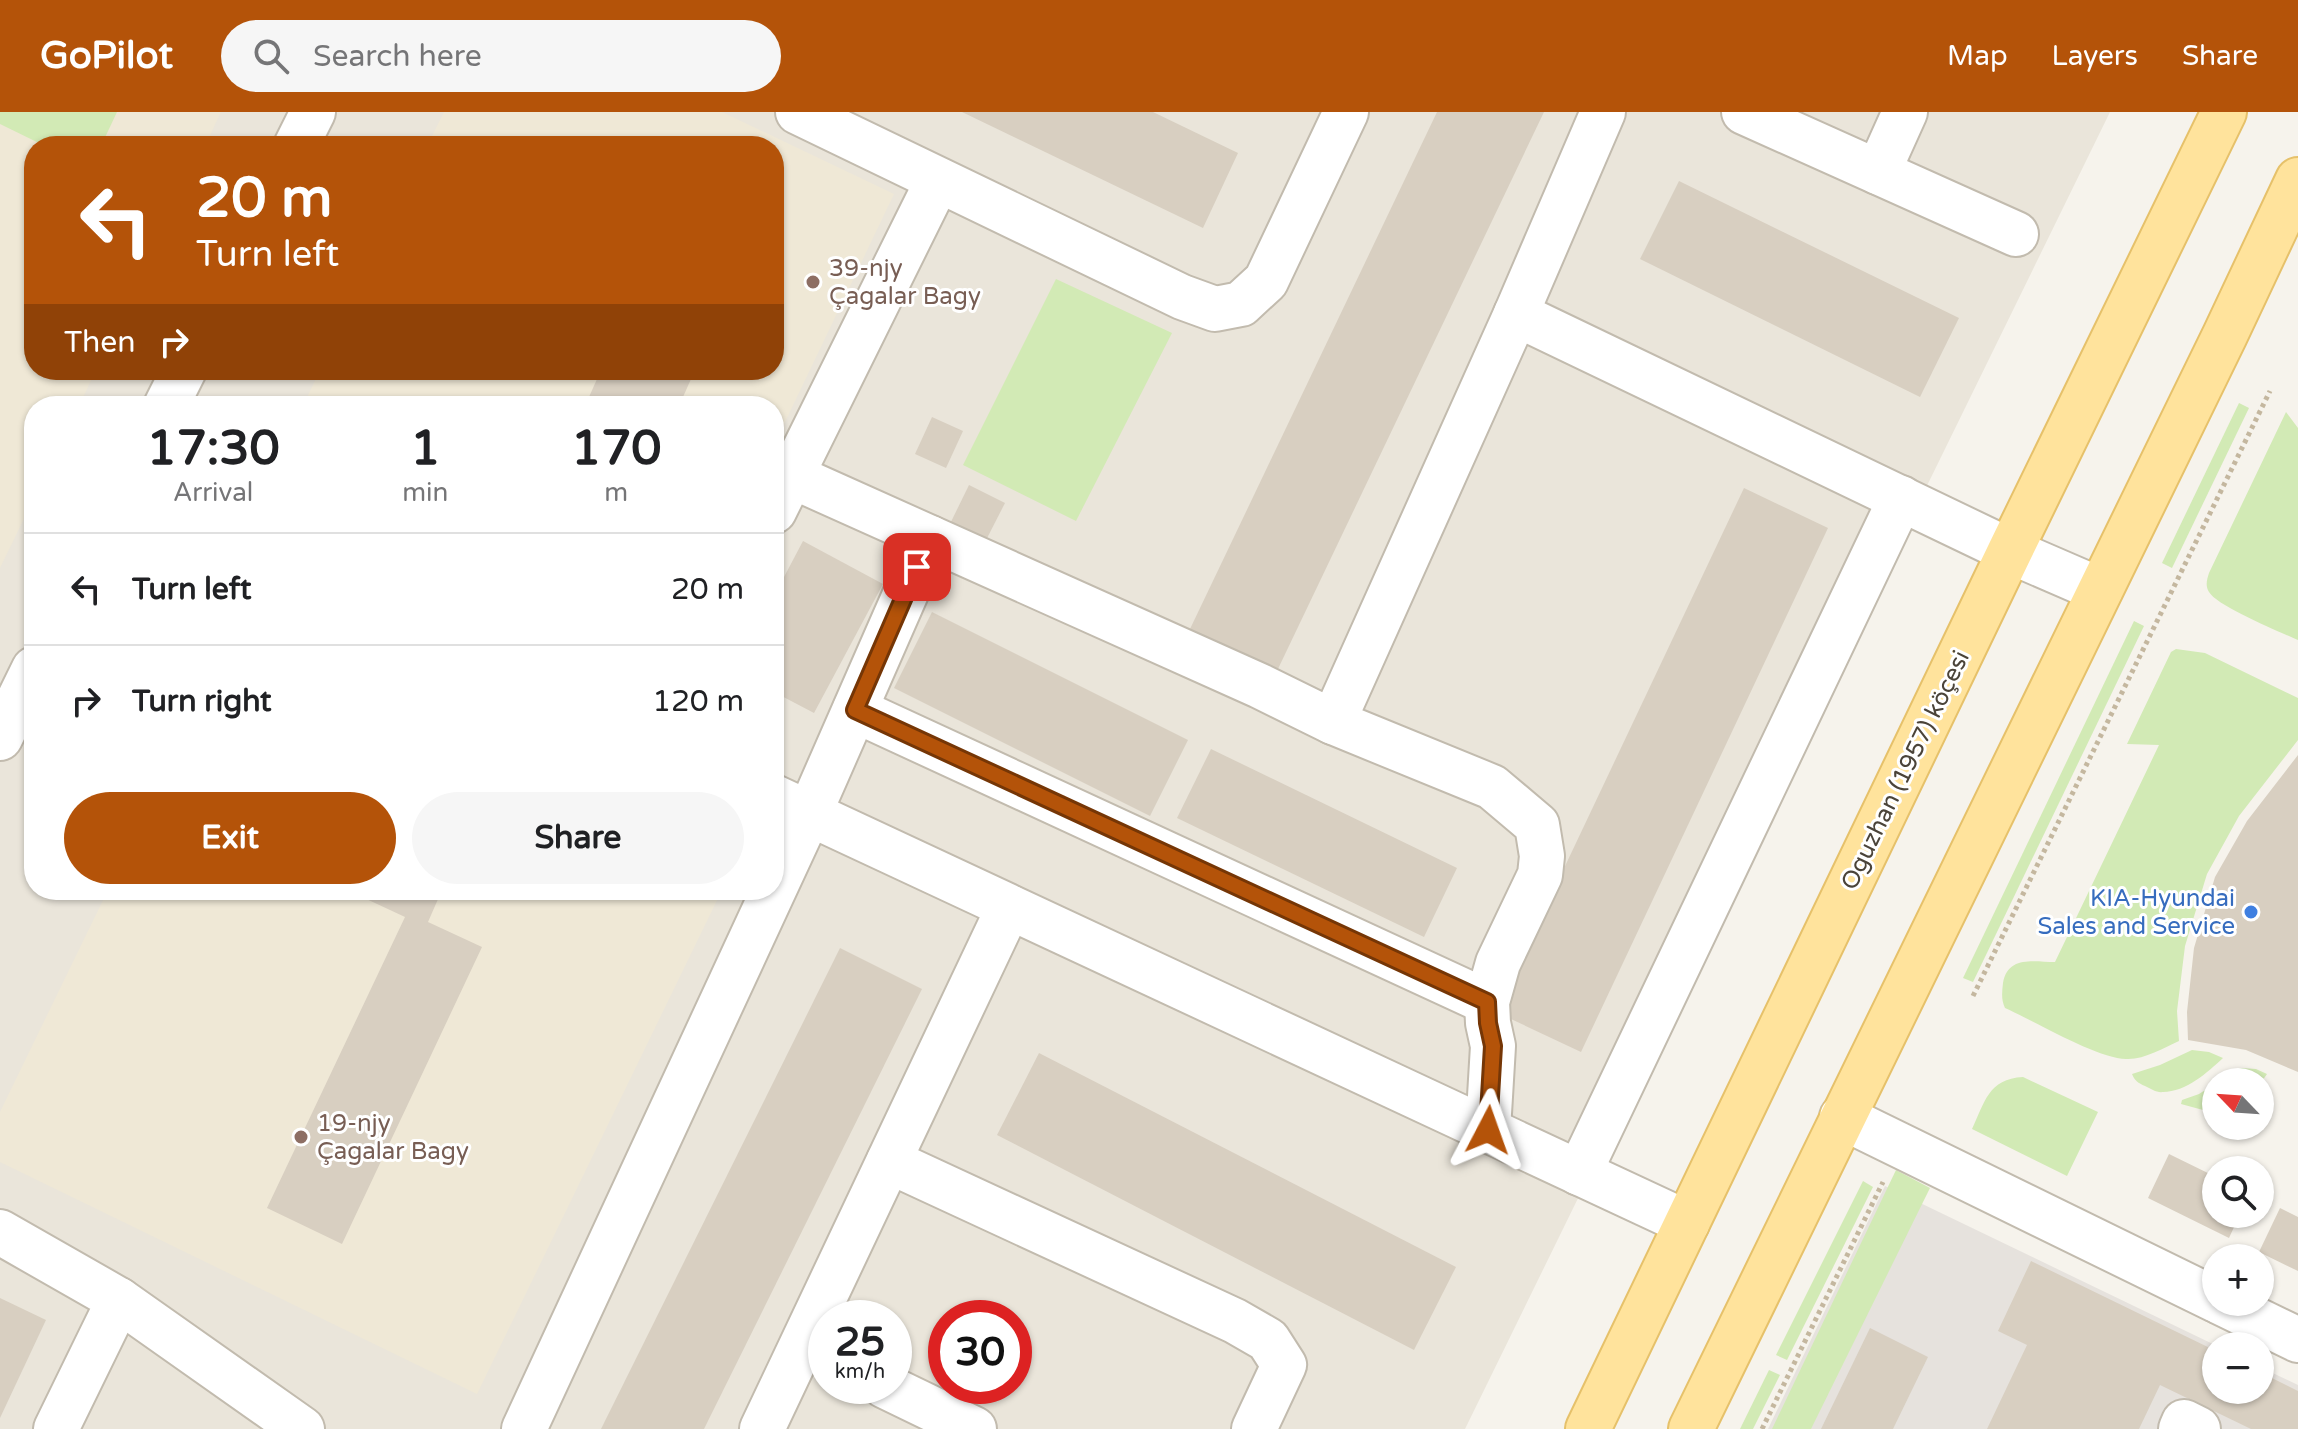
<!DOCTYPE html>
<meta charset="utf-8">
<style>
body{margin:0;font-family:"Varela Round",sans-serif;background:#f6f6f6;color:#202124;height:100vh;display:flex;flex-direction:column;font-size:30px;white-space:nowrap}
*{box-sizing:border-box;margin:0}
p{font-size:26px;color:#757577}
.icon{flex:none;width:44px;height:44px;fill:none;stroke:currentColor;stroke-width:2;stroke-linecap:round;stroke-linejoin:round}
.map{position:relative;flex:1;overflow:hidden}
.sheet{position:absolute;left:24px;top:284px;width:760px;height:504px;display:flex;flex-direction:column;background:#fff;border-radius:32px;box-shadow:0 2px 6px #0004}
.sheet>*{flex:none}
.banner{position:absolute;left:24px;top:24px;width:760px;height:244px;border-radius:32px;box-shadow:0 2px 6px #0004;background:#b45309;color:#fff;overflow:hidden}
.needle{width:52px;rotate:295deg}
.fabs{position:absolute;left:2202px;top:956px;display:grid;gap:16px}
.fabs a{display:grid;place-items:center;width:72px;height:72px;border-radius:50%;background:#fff;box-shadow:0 2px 6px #0004;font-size:40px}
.speed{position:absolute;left:808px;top:1188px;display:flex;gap:16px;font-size:40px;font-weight:700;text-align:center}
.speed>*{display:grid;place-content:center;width:104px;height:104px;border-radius:50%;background:#fff;box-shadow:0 2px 6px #0004;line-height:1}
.speed small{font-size:20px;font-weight:400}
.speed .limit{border:12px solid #d22;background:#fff;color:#111}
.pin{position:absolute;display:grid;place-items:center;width:68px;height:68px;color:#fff;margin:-34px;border-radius:16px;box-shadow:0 4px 12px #0006}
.me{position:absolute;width:88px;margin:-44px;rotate:4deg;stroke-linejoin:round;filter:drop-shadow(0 0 6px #0008)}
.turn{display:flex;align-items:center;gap:28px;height:168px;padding:0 40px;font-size:36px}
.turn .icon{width:104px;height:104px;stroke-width:2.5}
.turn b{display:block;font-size:56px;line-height:68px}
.then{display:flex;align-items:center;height:76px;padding:0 40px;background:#0003;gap:16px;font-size:30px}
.eta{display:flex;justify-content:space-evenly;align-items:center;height:136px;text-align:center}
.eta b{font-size:48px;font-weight:800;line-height:56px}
.action{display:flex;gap:16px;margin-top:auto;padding:16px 40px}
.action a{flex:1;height:92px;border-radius:48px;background:#b45309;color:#fff;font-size:32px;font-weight:800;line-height:92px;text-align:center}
.action a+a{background:#f6f6f6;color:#202124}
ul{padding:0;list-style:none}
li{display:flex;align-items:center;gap:24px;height:112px;padding:0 40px;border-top:2px solid #e0e0e0}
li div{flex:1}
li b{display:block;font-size:30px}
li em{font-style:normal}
header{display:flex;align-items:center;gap:48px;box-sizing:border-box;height:112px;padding:0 40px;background:#b45309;color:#fff}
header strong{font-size:38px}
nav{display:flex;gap:44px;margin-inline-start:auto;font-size:28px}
.search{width:560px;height:72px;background:#f6f6f6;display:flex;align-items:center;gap:20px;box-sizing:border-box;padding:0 28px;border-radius:44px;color:#757577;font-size:30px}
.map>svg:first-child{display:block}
.residential{fill:#eae5da;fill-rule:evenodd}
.industrial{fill:#e6e2dd}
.education{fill:#efe8d6}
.green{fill:#d2eab5}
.building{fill:#d8cfc1}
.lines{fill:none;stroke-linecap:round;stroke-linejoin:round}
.minor-casing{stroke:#c2bbae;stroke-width:48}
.major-casing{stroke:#e6c16a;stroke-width:48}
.path{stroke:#c4b79f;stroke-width:5;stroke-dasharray:4 4;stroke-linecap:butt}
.minor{stroke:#fff;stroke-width:44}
.major{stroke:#ffe39c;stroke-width:44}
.route-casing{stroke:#753606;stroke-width:20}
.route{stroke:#b45309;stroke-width:14}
.education-dot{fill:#8d6e63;stroke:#fff;stroke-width:3}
.shop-dot{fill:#3f7fe0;stroke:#fff;stroke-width:3}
.labels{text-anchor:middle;stroke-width:6;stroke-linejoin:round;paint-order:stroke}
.education-label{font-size:24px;fill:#785e54;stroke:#fff;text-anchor:start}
.street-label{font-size:24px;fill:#4b4439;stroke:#fff}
.shop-label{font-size:24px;fill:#366cbe;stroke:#fff;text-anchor:end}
</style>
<header>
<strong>GoPilot</strong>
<div class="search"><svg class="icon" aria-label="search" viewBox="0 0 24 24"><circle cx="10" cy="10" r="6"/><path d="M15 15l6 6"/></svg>Search here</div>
<nav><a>Map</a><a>Layers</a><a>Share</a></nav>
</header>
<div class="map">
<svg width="2298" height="1317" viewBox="0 0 2298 1317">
<rect width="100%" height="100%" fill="#f6f3ec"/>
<path class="residential" d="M0 0H2110L1465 1317H0ZM34 34H774V258H34ZM34 294H774V778H34ZM826 1206H894V1274H826ZM946 1206H1014V1274H946Z"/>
<path class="industrial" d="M1885 1074 2217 1234 2216 1278H2260V1255L2298 1273V1317H1768Z"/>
<g class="education">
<path d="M0 0H221L205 34H34V258H96L79 294H34V386L0 456Z"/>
<path d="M444 0H722L894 82 774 333V294H303L320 258H774V34H427Z"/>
<path d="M108 778H722L477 1282 0 1050V1000Z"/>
</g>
<g class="green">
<path d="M0 0H117L101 34H45L0 12Z"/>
<path d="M1056 167 1172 221 1076 409 963 353Z"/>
<path d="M2239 291 2249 296 2172 456 2162 451Z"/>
<path d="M2286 300 2298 316V528C2280 520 2217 494 2209 480 2205 474 2207 467 2209 461Z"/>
<path d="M2134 509 2144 514 1973 870 1963 866Z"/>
<path d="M2176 537 2205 541 2298 586V628L2239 704 2207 762 2185 834 2177 899 2179 929C2163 936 2144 948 2126 947 2098 947 2034 909 2005 896 2001 888 2002 880 2003 871 2008 843 2034 850 2055 850L2159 633 2127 632 2171 540Z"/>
<path d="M2192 938 2209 940 2223 946C2208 960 2186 980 2163 980 2157 981 2151 977 2145 974 2138 971 2135 969 2132 962L2160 953Z"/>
<path d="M2242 956 2256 957 2267 962 2260 972V970H2218L2232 958Z"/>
<path d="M2023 965 2098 1000 2067 1064 1972 1017C1985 990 1988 967 2023 965Z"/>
<path d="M2216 971V998H2203L2181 992 2182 988 2199 982Z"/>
<path d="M1896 1058 1930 1076 1811 1317H1772Z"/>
<path d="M1863 1069 1873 1075 1787 1248 1776 1243Z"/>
<path d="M1769 1258 1780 1263 1753 1317H1740Z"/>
</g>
<g class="building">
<path d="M962 0H1153L1238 41 1203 116Z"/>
<path d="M1437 0H1544L1277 559 1190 517Z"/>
<path d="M1679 69 1959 206 1920 285 1640 147Z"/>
<path d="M601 258H695L679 294H585Z"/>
<path d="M932 305 963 319 946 356 915 342Z"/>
<path d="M969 373 1005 391 982 436 947 418Z"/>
<path d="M1744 376 1828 416 1581 940 1496 900Z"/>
<path d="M803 429 883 472 814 601 774 580V484Z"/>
<path d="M932 500 1188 628 1150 704 894 576Z"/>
<path d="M1211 637 1457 756 1424 825 1177 706Z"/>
<path d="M2298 643V960L2246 938 2188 928 2187 900 2194 836 2215 765 2247 709Z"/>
<path d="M347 778H442L428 810 482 835 342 1132 267 1096 405 805Z"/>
<path d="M840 836 922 877 704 1317H601Z"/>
<path d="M1039 941 1456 1155 1414 1238 997 1023Z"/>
<path d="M2169 1042 2216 1065V1102H2240L2229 1126 2148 1086Z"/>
<path d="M2280 1096 2298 1105V1159L2259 1140Z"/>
<path d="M2031 1149 2216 1239V1278H2260V1260L2298 1279V1317H2251L2160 1273 2139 1317H1987L2027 1233 1998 1219Z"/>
<path d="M0 1186 46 1208 0 1306Z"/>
<path d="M1870 1216 1928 1245 1893 1317H1821Z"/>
</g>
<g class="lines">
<defs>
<g id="minor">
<path d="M798 0 1182 185 1215 197 1241 192 1266 169 1346 0"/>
<path d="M1744 0 2016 122"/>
<path d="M296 34 313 0"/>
<path d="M1878 60 1905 0"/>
<path d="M1516 202 2010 439 2100 478"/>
<path d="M166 294 184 258"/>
<path d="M792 364 1260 574 1333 610 1516 202 1603 0"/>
<path d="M774 399 938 68"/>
<path d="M855 598 1487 890"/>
<path d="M1333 610 1492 675 1537 713 1542 744 1540 763 1498 851 1487 890 1488 911 1493 934 1488 1018"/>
<path d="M0 626 34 557"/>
<path d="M774 685 1687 1111"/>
<path d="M1842 1005 2216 1188"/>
<path d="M889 1049 1235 1209 1268 1228 1284 1253 1254 1317"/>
<path d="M1579 1061 1901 386"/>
<path d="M0 1120 119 1188 56 1317"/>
<path d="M119 1188 302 1317"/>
<path d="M2220 1190 2298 1228"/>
<path d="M885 1274 974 1317"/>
<path d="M524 1317 809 702 930 426"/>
<path d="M762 1317 1009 795"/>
<path d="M2181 1317 2184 1310 2198 1317"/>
</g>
<g id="major">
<path d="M1588 1317 2010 439 2224 0"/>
<path d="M1691 1317 2225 223 2298 68"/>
</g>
</defs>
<use href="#minor" class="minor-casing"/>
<use href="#major" class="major-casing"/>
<g class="path">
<path d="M1973 884 2270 279"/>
<path d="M1762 1317 1883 1070"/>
</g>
<use href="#minor" class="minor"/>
<use href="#major" class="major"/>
</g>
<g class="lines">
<defs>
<path id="route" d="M917 455 855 598 1487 890 1488 911 1493 934 1488 1018"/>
</defs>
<use href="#route" class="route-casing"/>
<use href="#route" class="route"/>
</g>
<g class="education-dot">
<circle cx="813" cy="170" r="8"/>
<circle cx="301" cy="1025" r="8"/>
</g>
<circle class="shop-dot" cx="2251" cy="800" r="8"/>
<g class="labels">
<g class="education-label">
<text x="829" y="164">39-njy<tspan x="829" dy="28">Çagalar Bagy</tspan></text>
<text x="317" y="1019">19-njy<tspan x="317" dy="28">Çagalar Bagy</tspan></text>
</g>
<g class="street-label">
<text transform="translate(1905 658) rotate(-64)" y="8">Oguzhan (1957) köçesi</text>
</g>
<g class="shop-label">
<text x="2235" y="794">KIA-Hyundai<tspan x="2235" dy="28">Sales and Service</tspan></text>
</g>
</g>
</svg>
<div class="fabs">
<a><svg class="needle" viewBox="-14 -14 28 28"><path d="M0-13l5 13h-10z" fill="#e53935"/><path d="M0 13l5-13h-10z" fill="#757577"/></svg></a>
<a><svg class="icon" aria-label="search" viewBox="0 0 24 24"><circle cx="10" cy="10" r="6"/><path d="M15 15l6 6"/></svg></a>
<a>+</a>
<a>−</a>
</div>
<div class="speed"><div>25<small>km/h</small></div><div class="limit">30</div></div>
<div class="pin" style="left:917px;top:455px;background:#d93025"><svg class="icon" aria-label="arrive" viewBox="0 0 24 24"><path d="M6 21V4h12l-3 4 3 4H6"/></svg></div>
<svg class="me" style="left:1488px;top:1018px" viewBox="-20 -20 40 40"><path d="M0-17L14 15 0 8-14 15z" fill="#b45309" stroke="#fff" stroke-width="4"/></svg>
<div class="banner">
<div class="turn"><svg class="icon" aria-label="left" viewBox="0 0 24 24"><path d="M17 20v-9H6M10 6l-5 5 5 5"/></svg><div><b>20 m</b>Turn left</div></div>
<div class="then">Then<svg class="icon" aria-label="right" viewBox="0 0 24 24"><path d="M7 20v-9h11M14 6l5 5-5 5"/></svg></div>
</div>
<section class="sheet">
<div class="eta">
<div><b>17:30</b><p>Arrival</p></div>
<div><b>1</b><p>min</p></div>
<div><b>170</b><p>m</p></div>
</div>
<ul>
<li><svg class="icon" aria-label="left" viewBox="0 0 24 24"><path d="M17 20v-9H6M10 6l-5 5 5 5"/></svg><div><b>Turn left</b></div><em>20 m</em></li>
<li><svg class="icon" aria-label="right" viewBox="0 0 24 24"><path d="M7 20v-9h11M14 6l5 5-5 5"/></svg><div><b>Turn right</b></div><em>120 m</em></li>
</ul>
<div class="action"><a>Exit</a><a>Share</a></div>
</section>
</div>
